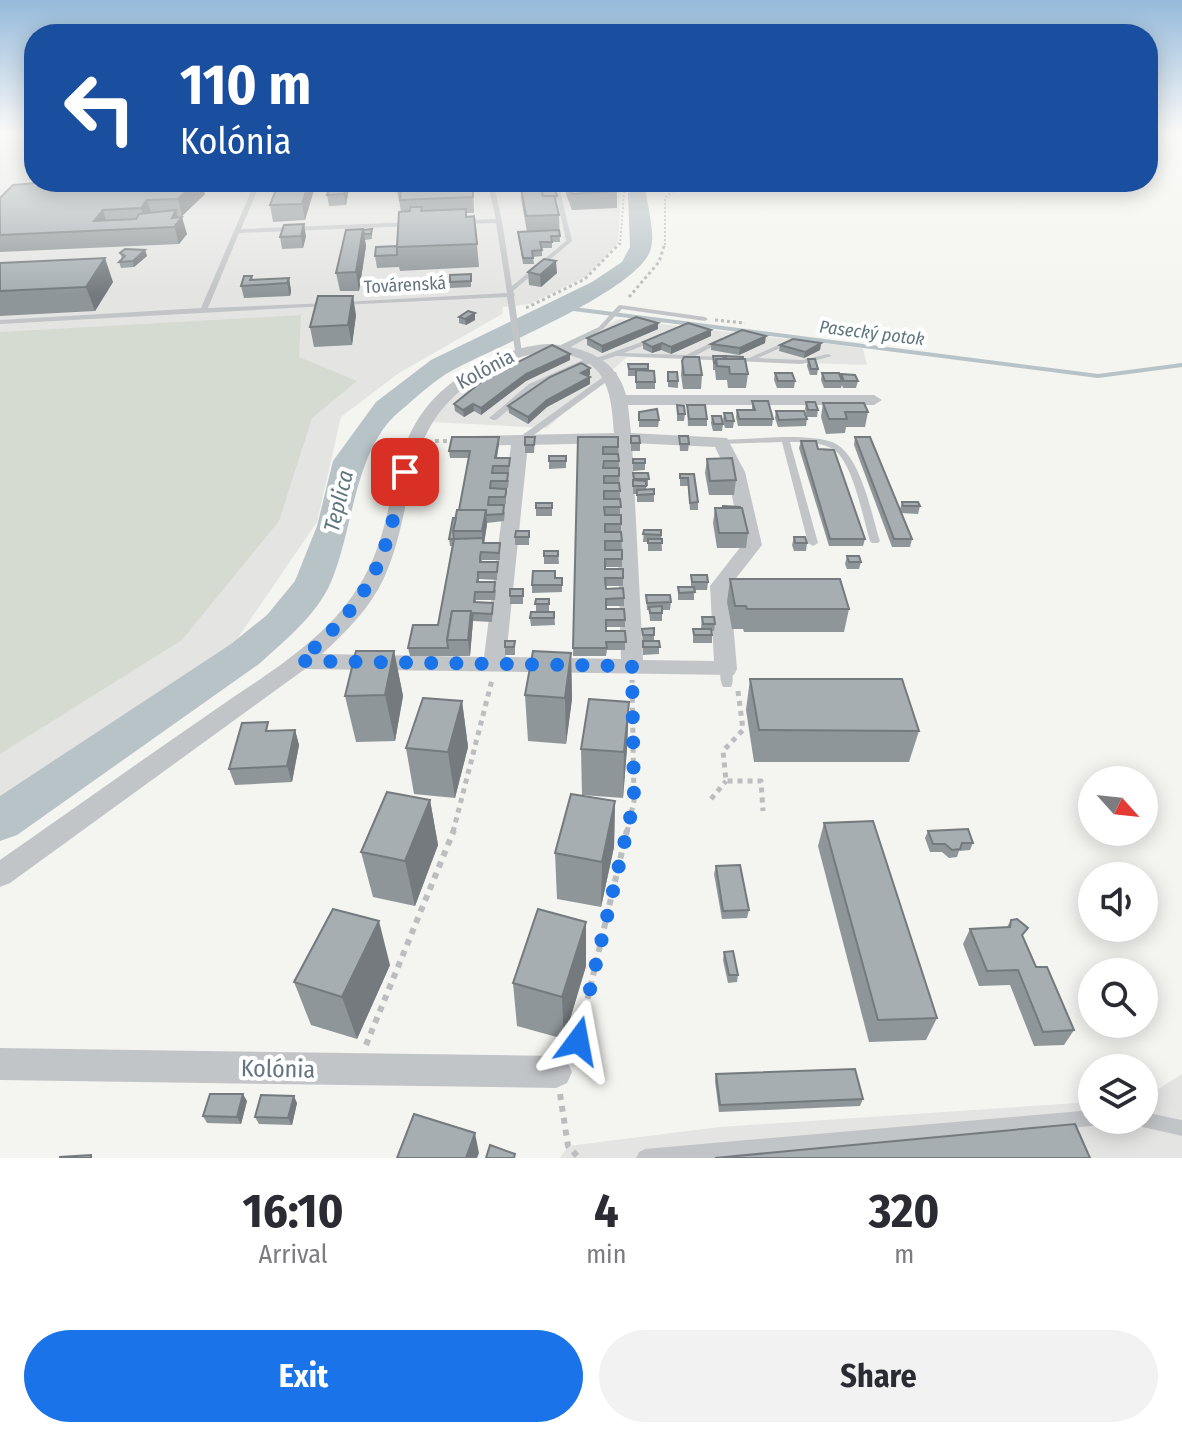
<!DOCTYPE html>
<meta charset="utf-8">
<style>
body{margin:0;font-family:"Fira Sans Condensed",sans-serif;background:#f2f2f3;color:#2b2b33;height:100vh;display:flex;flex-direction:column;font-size:30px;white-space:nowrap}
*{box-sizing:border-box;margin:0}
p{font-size:26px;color:#7c7c81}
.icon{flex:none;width:44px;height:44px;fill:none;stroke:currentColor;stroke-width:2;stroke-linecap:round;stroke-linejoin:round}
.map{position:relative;height:1158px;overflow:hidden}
.details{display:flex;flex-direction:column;background:#fff;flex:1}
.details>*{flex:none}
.top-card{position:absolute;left:24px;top:24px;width:1134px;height:168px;border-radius:32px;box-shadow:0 4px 20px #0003;background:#1a4fa0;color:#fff;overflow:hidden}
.needle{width:52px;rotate:117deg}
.tools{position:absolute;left:1078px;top:766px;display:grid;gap:16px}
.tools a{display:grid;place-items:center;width:80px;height:80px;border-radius:50%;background:#fff;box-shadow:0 4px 20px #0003;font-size:40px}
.pin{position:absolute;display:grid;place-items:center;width:68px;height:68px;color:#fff;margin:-34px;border-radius:16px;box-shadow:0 4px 12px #0006}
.me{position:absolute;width:88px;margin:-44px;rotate:13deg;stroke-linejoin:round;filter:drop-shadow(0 0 6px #0008)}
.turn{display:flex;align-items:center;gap:28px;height:168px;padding:0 24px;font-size:36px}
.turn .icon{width:104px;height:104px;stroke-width:2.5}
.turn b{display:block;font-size:56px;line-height:68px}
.eta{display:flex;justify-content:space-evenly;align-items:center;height:136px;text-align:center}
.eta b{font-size:48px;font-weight:700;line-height:56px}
.button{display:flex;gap:16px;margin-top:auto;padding:16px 24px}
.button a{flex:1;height:92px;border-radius:48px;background:#1a73e8;color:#fff;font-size:32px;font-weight:700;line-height:92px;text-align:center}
.button a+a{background:#f2f2f3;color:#2b2b33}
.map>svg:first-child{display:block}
.built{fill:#e4e5e3}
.green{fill:#d5dbd1}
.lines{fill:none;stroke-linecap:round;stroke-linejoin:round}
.stream{stroke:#b8c3c7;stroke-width:4}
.river{fill:#b8c3c7;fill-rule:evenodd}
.path-far4{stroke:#bbbdbf;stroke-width:2;stroke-dasharray:2 2;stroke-linecap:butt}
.path-far3{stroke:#bbbdbf;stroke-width:3;stroke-dasharray:3 3;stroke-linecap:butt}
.path-far2{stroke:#bbbdbf;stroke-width:4;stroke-dasharray:4 4;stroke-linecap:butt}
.path-far1{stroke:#bbbdbf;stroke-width:5;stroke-dasharray:5 5;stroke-linecap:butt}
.path{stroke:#bbbdbf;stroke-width:6;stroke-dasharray:6 6;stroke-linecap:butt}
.lane{fill:#c2c5c8;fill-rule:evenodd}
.street{fill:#c2c5c8;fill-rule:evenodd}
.wall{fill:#8f9699}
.shaded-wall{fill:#747a7d}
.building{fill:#a6aeb2;stroke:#747a7d;stroke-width:2}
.route{stroke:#1a73e8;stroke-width:14;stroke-dasharray:0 25.2}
.labels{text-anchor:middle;stroke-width:8;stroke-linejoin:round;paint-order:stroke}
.far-street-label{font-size:18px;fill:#647480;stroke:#fff}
.far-water-label{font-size:18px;font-style:italic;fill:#5f767e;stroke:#fff}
.street-label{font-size:20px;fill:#647480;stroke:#fff}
.water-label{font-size:22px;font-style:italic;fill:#5f767e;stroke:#fff}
.near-street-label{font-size:24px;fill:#647480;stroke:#fff}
</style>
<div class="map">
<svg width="1182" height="1158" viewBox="0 0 1182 1158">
<rect width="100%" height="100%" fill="#f4f4f0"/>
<g class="built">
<path d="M6 132H34V182H628L621 191 618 243 587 276 530 304 503 307 502 314 399 373 341 417 317 522 231 648 0 800V136Z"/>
<path d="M620 319 863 348 867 365 627 357 547 428 430 422 460 389Z"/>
<path d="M1182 1074V1158H560L568 1146 720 1127 1092 1102V1120H1144V1098Z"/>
</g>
<path class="green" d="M301 315 299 357 357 381 312 418 279 521 182 640 0 754V332Z"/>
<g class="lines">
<path class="stream" d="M558 307 1098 376 1182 365"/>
<path class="river" d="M636 182H654L646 193C648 209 655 232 651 248 642 289 493 348 453 370 434 380 417 397 400 411 354 449 354 528 331 582 317 615 284 641 259 664L17 835 0 841V796L231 644 267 615 295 581 317 526 333 461 376 402 431 360 592 282 622 262 630 247 628 193Z"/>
<g class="path-far4">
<path d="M620 245 624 193 631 182"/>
<path d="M665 245V198L683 182"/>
</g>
<g class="path-far3">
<path d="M629 297 659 262 665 243"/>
<path d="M526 308 585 279 620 243"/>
<path d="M715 320 745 323"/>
</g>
<path class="path-far2" d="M435 441H453"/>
<g class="path-far1">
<path d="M738 691 743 730 723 751 726 781H761L763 811"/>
<path d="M711 799 726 781"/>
<path d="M453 832 492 680"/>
<path d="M627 832 634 801 632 680"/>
</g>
<g class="path">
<path d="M366 1045 454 830"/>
<path d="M574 1057 627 830"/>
<path d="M560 1094 568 1146 579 1158"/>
</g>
<g class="lane">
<path d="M255 182H261L241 229 412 222 415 224 412 226 239 233 208 308 329 303 330 304 327 306 0 324V320L201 308Z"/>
<path d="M487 182H493L494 187H559L572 241 513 291 515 295 514 296 522 353 515 351 507 297 341 305 340 304 343 302 507 293 496 223 464 224 461 222 464 220 496 219 489 190 487 189 489 188ZM495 190H555L566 241 512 286 502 221Z"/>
<path d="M620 305 705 317 708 319 705 321 622 309 603 329 567 349H561V345L599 327 618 306Z"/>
<path d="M656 337 658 338V340L624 353 686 355 721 338 725 340 723 341 695 356 749 358 789 340 793 342 791 343 758 358 802 360 828 354 832 356 802 364 616 356 598 362 595 361 535 388 496 420H493L489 418 529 384 590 357 596 358Z"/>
<path d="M610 372H616L617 374 523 443H517V439Z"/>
<path d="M782 437C799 437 816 437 832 442 861 453 871 514 880 541L878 543H872L870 541C863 518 853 462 833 449 821 442 804 442 790 442L818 543 813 546 808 543 782 442 721 444 717 442 721 440Z"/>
<path d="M726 665 730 666C733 671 734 682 731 687H723C720 682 719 671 722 666Z"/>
<path d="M1092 1110V1120H1100L1098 1124 1092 1126 740 1158H636L639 1152 645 1149Z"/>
<path d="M1144 1112 1182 1120V1136L1138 1126 1136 1120H1144Z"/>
</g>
<g class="street">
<path d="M550 344C585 347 617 359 626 395H874L882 400 874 405H628L631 433 727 438 745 472 762 545 730 586 737 669 734 675 305 669 10 883 0 887V860C70 811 139 762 209 714 260 678 323 643 357 589 409 511 374 426 471 370 496 356 521 345 550 344ZM550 352C605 357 611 385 614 433L472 436 464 441 472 446 511 445 484 657 322 654C346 632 370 608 384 578 419 500 398 425 482 376 504 363 524 353 550 352ZM615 443 621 659 506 657 528 445ZM632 443 715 447 727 472 742 545 710 586 714 661 643 660Z"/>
<path d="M0 1048 556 1056 567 1061 572 1072 567 1083 556 1088 0 1080Z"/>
</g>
</g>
<g class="wall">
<path d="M427 182H473L474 213H466L477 244 479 267 400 271 399 267 377 268 375 256 397 246 401 211 397 190Z"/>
<path d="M520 182 541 186 557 196 556 206 559 215 560 242H552V248H542V256L533 257 534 264H523L518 232H527L521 198Z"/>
<path d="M566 182H613L617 191V208L572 210 566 194Z"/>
<path d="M349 188 346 205 329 206 327 195Z"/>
<path d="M314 190 305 220 273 222 270 205Z"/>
<path d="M205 194 182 216H178L187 234 179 244 0 252V198Z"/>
<path d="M372 229V239L365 240 366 246 359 291H340L336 273 363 230Z"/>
<path d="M306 236 303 248 282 249 280 237Z"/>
<path d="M145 250 147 256 134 267 121 268 119 262 122 259 120 253Z"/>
<path d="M0 263 113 282 95 311 0 316Z"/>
<path d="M528 272 557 273 541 287 529 285Z"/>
<path d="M471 274V287L450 288V282Z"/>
<path d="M252 276 253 280 289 278 291 291 290 296 244 298 241 286Z"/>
<path d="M475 313V320L466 325 459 323V317Z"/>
<path d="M356 315 352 345 314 347 310 327Z"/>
<path d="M658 329 602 353 587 345V338Z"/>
<path d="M711 336 671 354 661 350 652 353 643 349V342Z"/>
<path d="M765 343 739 355 711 350V344Z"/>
<path d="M821 343 820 350 804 358 779 351 780 345Z"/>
<path d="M570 354V360L526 381 481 415 474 411 464 417 455 411 454 404Z"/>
<path d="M713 356 724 359 748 374 746 388H728L727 380H716L715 370H713Z"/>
<path d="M808 359 818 369 817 375H810L807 366Z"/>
<path d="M682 361 702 375 701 389H683L681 375Z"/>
<path d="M628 364H648V371L655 382V389H636V376H628Z"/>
<path d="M668 372 678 381V388L668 387Z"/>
<path d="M775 373 795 381 794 388H777L774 380Z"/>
<path d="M822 373 841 378V374L858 381 856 388H843L842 385 841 388H824L821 380Z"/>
<path d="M590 375 588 376 590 384 547 407 528 424 509 413 508 406Z"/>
<path d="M752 401 773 419 772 426H738L736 417 737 410H752Z"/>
<path d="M806 402 818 410 817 417H807L805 409Z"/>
<path d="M823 403 868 412 865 427H846L845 433 826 434 821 417Z"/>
<path d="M677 405 685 414 684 421H677Z"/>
<path d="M687 405 707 419V426H688Z"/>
<path d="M776 411 807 419 806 426 778 427 775 418Z"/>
<path d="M639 412 659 420 658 427H639Z"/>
<path d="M724 413 734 421 733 428H725L723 420Z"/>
<path d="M712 416 723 424 722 431H713L711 423Z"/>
<path d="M631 436 640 443V451H631Z"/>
<path d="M679 436 689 444 688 451H680Z"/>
<path d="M499 437V444L497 458H510L509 473H494L509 480 508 488H492L506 489V504L490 505 505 512 504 521 487 523 484 543H500V560H482V562H498L497 580 479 579V582L496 590 495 600H476V602L493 603 492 622 473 621 470 656H410L408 648 438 625 452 546H450L449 539 459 510 469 458H450L449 451Z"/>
<path d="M535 437 534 453H525V445Z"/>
<path d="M578 437H618L620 498 604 499H620V514H605V515H621V531H605V532H621L622 549H605V550H622V567H605V569H623V586H606V589L624 598V606H606V609L625 620V627H606V631H625V650H607L606 656H573Z"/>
<path d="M855 437 912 539 910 547H892L854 445Z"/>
<path d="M801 441 818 449 865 539 863 546H829L799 448Z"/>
<path d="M549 456H566V468L549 469Z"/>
<path d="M633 459 645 463V470L633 471Z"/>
<path d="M707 459 736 480 734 495H709L705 473Z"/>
<path d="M633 473H648V486H646V489H654V502H637V494H633Z"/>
<path d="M680 474H694L698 502V510H690L688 486H680Z"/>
<path d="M902 502 920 506 918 514 901 513 900 509Z"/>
<rect x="536" y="503" width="16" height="13"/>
<path d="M715 508 748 533 746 548H717L713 523Z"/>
<path d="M644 530H661L662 551H648V542H643Z"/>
<path d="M529 531V545H515V537Z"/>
<path d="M794 537 807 543 806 551H794L792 545Z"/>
<path d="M544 551H558L559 564H544Z"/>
<path d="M847 556 861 562 859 569H847L845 564Z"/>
<path d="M691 575 708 582 707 590H694V600H678V587H691Z"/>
<path d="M562 578V592L532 593V585Z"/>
<path d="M730 579 849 609 844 632H744L743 629H732L727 602Z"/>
<path d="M523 589V604H510V596Z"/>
<path d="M646 595 671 602 670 610H662V621H650L649 610H647Z"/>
<path d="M536 599H549V612H554L555 625 531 626 530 618 536 612Z"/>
<path d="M702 617 715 624 714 631H712V643H693V629H701Z"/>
<path d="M642 629 654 635V641H659V654L643 655Z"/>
<path d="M505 641 515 648V655H505Z"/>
<path d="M394 651 403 696 395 741 356 742 345 696Z"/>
<path d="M571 653 572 699 566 744 528 741 525 695Z"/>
<path d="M750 679 919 731 909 762H754L746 710Z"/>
<path d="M462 701 468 747 455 798 414 794 406 748Z"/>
<path d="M629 702 627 748 623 798 582 795 581 749Z"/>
<path d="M295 730 299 745 292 782 235 785 229 769 271 731Z"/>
<path d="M430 800 438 845 415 906 373 897 361 852Z"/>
<path d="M615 801 614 847 601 907 557 899 555 853Z"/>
<path d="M824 823 937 1018 926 1040 869 1042 818 846Z"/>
<path d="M928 831 973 843 970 850 959 851 957 857 949 858 942 852H930L925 838Z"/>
<path d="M716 866 749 910 747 918 722 919 714 874Z"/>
<path d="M1011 920 1023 937 1036 967 1074 1030 1064 1045 1034 1046 1010 985 979 986 963 944 970 929 1007 927Z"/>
<path d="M724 952 738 975 737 982 728 983 723 960Z"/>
<path d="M390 965 357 1039 311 1025 294 982Z"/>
<path d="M586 966 564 1039 517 1026 513 983Z"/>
<path d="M716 1074 863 1099 860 1106 719 1112 715 1081Z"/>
<path d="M247 1101 241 1124 207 1123 203 1116Z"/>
<path d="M297 1103 292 1125 259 1124 255 1117Z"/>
</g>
<g class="shaded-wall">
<path d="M196 182H202L205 194 182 216 178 199Z"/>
<path d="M309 182H313L314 190 305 220 302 204Z"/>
<path d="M347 182H348L349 188 346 205 344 194Z"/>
<path d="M147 200 152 216 146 225 141 208Z"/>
<path d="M103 210 108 226 94 221Z"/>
<path d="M176 210 179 221 182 217 187 234 179 244 172 218Z"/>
<path d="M304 224 306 236 303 248 301 236Z"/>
<path d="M363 229 366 246 359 291 356 272Z"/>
<path d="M145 250 147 256 134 267 133 261Z"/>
<path d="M105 258 113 282 95 311 86 287Z"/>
<path d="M556 261 557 273 541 287 540 275Z"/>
<path d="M289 278 291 291 290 296 287 283Z"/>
<path d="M353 296 356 315 352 345 348 325Z"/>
<path d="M475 313V320L466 325 465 319Z"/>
<path d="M658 323V329L602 353V346Z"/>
<path d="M711 330V336L671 354V347Z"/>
<path d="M766 336 765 343 739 355 740 348Z"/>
<path d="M662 343 661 350 652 353V347Z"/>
<path d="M821 343 820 350 804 358 805 352Z"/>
<path d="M570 354V360L526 381 481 415V408L526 374Z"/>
<path d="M590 368V375L581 379V373Z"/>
<path d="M590 377V384L547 407 528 424V417L547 400Z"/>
<path d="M473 404 474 411 464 417 463 410Z"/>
<path d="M499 437V444L495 465V458Z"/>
<path d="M486 510 487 525 483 550 482 531Z"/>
<path d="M471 611 473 613V621L470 656 468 640Z"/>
<path d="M394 651 403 696 395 741 385 695Z"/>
<path d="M571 653 572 699 566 744 565 698Z"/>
<path d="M462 701 468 747 455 798 448 752Z"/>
<path d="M629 702 627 748 623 798 624 752Z"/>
<path d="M295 730 299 745 292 782 287 766Z"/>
<path d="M430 800 438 845 415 906 405 861Z"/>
<path d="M615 801 614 847 601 907 602 862Z"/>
<path d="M379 921 390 965 357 1039 342 997Z"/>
<path d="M586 922V966L564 1039 562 997Z"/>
<path d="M243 1094 247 1101 241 1124 237 1117Z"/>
<path d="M294 1096 297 1103 292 1125 288 1118Z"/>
<path d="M475 1133 479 1153 477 1158H466Z"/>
</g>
<g class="building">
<path d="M48 182H196L178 199 147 200 141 208 103 210 94 221 136 219 139 214 176 210 172 218 182 217 174 227 0 235V198L13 185Z"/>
<path d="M279 182H309L302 204 270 205Z"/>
<path d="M331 182H347L344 194 327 195Z"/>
<path d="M427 182V185L401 187V190H397L398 184Z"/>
<path d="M466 182H473V197L400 200 401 187Z"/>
<path d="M520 182H540L543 196 554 195 559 215 526 216Z"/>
<path d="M568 182H613L617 191 572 194Z"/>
<path d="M541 186H554L557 196H543Z"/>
<path d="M410 207H422L421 211 466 209V217L474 216 477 244 397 247 399 212 410 211Z"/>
<path d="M304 224 301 236 280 237 284 225Z"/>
<path d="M363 229 356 272 336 273 346 230Z"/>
<path d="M372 229 371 234H364L363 230Z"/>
<path d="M559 230 560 236H551L552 242H540L542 250 532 251 533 258H523L518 232Z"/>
<path d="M397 246V255L375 256 376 247Z"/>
<path d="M125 249 145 250 133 261 119 262 125 256 120 253Z"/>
<path d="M105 258 86 287 0 291V263Z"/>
<path d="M544 259 556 261 540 275 528 272Z"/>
<path d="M471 274V281L450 282V275Z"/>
<path d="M244 276H252L250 280 289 278 287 283 241 286Z"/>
<path d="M318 296H353L348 325 310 327Z"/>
<path d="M468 311 475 313 465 319 459 317Z"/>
<path d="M636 317 658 323 602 346 587 338Z"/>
<path d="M688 323 711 330 671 347 662 343 652 347 643 342Z"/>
<path d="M742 330 766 336 740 348 711 344Z"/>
<path d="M793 339 821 343 805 352 780 345Z"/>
<path d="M552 345 570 354 526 374 481 408 473 404 463 410 454 404 486 378Z"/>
<path d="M713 356H723L724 359H716V363H714Z"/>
<path d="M725 356 743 357V359H726Z"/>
<path d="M684 357H699L702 375H684L682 361Z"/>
<path d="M716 359H745L748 374H730L729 367 717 366Z"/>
<path d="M808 359H815L818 369H811Z"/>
<path d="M581 363 590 368 581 373 590 377 547 400 528 417 508 406 550 377Z"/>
<path d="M628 364H648V369H629Z"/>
<path d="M636 370 654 371 655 382H636Z"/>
<path d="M668 372H677L678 381H668Z"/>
<path d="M775 373H792L795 381H778Z"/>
<path d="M822 373H839L842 381H825Z"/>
<path d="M841 374 855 375 858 381H844Z"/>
<path d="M752 401H768L773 419H739L737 410H755Z"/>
<path d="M806 402H815L818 410H808Z"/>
<path d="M823 403H864L868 412H845L847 419H829Z"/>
<path d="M677 405 684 406 685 414H678Z"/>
<path d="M687 405H705L707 419H689Z"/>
<path d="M657 409 659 420H639V412Z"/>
<path d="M776 411H804L807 419 779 420Z"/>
<path d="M724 413H732L734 421H726Z"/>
<path d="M712 416H721L723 424H714Z"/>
<path d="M631 436H639L640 443H631Z"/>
<path d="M679 436H688L689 444H680Z"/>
<path d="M452 437H499L495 458H510L509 466H493L492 473H508L507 481H491L490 488 506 489V493L505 497H489L488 505H504L503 514 486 515V510H459L470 451H449Z"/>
<path d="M525 437H535L534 445H525Z"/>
<path d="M578 437H618V447H603V454H618L619 461H604L603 468H619V476H604V483H619L620 491H604V499H620L621 507H604L605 515H621V524H605V532H621L622 541H605V550H622V559H605V569H623V578H605L606 589 623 588 624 598 606 599V609H624L625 620H606V631H625L626 642H606L607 648H573Z"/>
<path d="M855 437H870L912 539H894Z"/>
<path d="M801 441H816L818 449 834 450 865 539H830Z"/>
<rect x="549" y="456" width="17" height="5"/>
<path d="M732 458 736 480 710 481 707 459Z"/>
<rect x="633" y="459" width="12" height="4"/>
<path d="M633 473H648L649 479H634Z"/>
<path d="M680 474H694L698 502 690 503 688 478H680Z"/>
<path d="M633 480 646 481V486H633Z"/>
<path d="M654 489V494L637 495V490Z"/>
<path d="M902 502H918L920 506H903Z"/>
<rect x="536" y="503" width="16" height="5"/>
<path d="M723 506 740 507V508H723Z"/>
<path d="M715 508H742L748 533H719Z"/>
<path d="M457 510H486L482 531H453Z"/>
<path d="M453 518H456L453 531 454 539H449Z"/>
<path d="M644 530H661V535L643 534Z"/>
<path d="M516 531H529V537H515Z"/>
<path d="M794 537H805L807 543H795Z"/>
<path d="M483 538V543H500L499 553 481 552 480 557V562H498L497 572H478V577L477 582H495L494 592H475L474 602 493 603 492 614 473 613 472 619 471 611H452L447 640 448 648H408L413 625H438L454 539Z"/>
<rect x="648" y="539" width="14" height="4"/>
<rect x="544" y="551" width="14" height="5"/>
<path d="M847 556H859L861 562H849Z"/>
<path d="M533 571H555V578H562V585H532Z"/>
<path d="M691 575H707L708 582H692Z"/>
<path d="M730 579H840L849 609H747L746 606H735Z"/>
<path d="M678 587H694L695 592 679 593Z"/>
<rect x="510" y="589" width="13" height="7"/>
<path d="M646 595H670L671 602 647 603Z"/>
<path d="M536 599H549V604H535Z"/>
<path d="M662 606V613H650L649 607Z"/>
<path d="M452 611H471L468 640H447Z"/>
<path d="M531 612H554V618H530Z"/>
<path d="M702 617H714L715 624H703Z"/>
<path d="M654 628V635H643L642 629Z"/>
<path d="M693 629H711L712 635H694Z"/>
<path d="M505 641H515L514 647H505Z"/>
<path d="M643 641H659L660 647H643Z"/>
<path d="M356 651H394L385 695 345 696Z"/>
<path d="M533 651 571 653 565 698 525 695Z"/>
<path d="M750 679H902L919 731 759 730Z"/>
<path d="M423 698 462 701 448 752 406 748Z"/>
<path d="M589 699 629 702 624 752 581 749Z"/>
<path d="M268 722 266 731 295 730 287 766 229 769 242 723Z"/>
<path d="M387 792 430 800 405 861 361 852Z"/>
<path d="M571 794 615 801 602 862 555 853Z"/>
<path d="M873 821 937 1018 878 1020 824 823Z"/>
<path d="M968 829 973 843H962L960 849 952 850 945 844H933L928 831Z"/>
<path d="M740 865 749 910 723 911 716 866Z"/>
<path d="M333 909 379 921 342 997 294 982Z"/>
<path d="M538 909 586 922 562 997 513 983Z"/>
<path d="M1017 919 1028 928 1022 935 1036 967H1047L1074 1030 1043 1032 1018 970 987 971 970 929 1010 927 1011 920Z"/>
<path d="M733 951 738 975H729L724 952Z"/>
<path d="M855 1069 863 1099 720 1105 716 1074Z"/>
<path d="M210 1094H243L237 1117 203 1116Z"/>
<path d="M261 1095 294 1096 288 1118 255 1117Z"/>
<path d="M414 1114 475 1133 466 1158H397Z"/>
<path d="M1075 1124 1090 1158H715Z"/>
<path d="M490 1145 515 1154 514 1158H486Z"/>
<path d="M91 1155V1158H60V1157Z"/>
</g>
<linearGradient id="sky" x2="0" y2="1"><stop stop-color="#95badb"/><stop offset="0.45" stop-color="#fafaf8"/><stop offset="1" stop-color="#fafaf8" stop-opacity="0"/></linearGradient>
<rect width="1182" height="294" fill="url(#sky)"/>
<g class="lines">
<path class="route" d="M405 472C382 567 375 594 300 661L632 666 634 801 578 1041"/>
</g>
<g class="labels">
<g class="far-street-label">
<text transform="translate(405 285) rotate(-3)" y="6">Továrenská</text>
</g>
<g class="far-water-label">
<text transform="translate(872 333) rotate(7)" y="6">Pasecký potok</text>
</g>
<g class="street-label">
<text transform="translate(485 369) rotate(-28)" y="7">Kolónia</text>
</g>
<g class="water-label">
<text transform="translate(338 501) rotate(-76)" y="8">Teplica</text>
</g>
<g class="near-street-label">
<text transform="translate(278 1069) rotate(1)" y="8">Kolónia</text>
</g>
</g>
</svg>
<div class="tools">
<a><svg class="needle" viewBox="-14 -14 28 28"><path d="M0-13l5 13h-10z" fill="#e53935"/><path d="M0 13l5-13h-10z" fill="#7c7c81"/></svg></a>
<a><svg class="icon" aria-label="sound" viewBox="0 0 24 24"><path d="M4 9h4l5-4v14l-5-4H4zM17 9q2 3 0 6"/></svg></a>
<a><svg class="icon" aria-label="search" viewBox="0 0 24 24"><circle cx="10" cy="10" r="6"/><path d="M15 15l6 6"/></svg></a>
<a><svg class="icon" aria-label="layers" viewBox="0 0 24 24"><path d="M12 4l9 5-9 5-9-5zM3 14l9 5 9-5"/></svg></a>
</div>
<div class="pin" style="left:405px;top:472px;background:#d93025"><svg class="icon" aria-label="arrive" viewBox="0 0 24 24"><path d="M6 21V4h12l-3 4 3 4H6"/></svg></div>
<svg class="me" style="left:578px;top:1041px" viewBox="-20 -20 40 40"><path d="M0-17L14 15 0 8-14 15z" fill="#1a73e8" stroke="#fff" stroke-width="4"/></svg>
<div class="top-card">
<div class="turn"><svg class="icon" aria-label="left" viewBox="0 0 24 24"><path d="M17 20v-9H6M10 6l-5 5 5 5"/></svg><div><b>110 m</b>Kolónia</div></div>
</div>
</div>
<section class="details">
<div class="eta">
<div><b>16:10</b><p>Arrival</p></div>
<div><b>4</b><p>min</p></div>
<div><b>320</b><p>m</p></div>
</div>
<div class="button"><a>Exit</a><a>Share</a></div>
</section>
